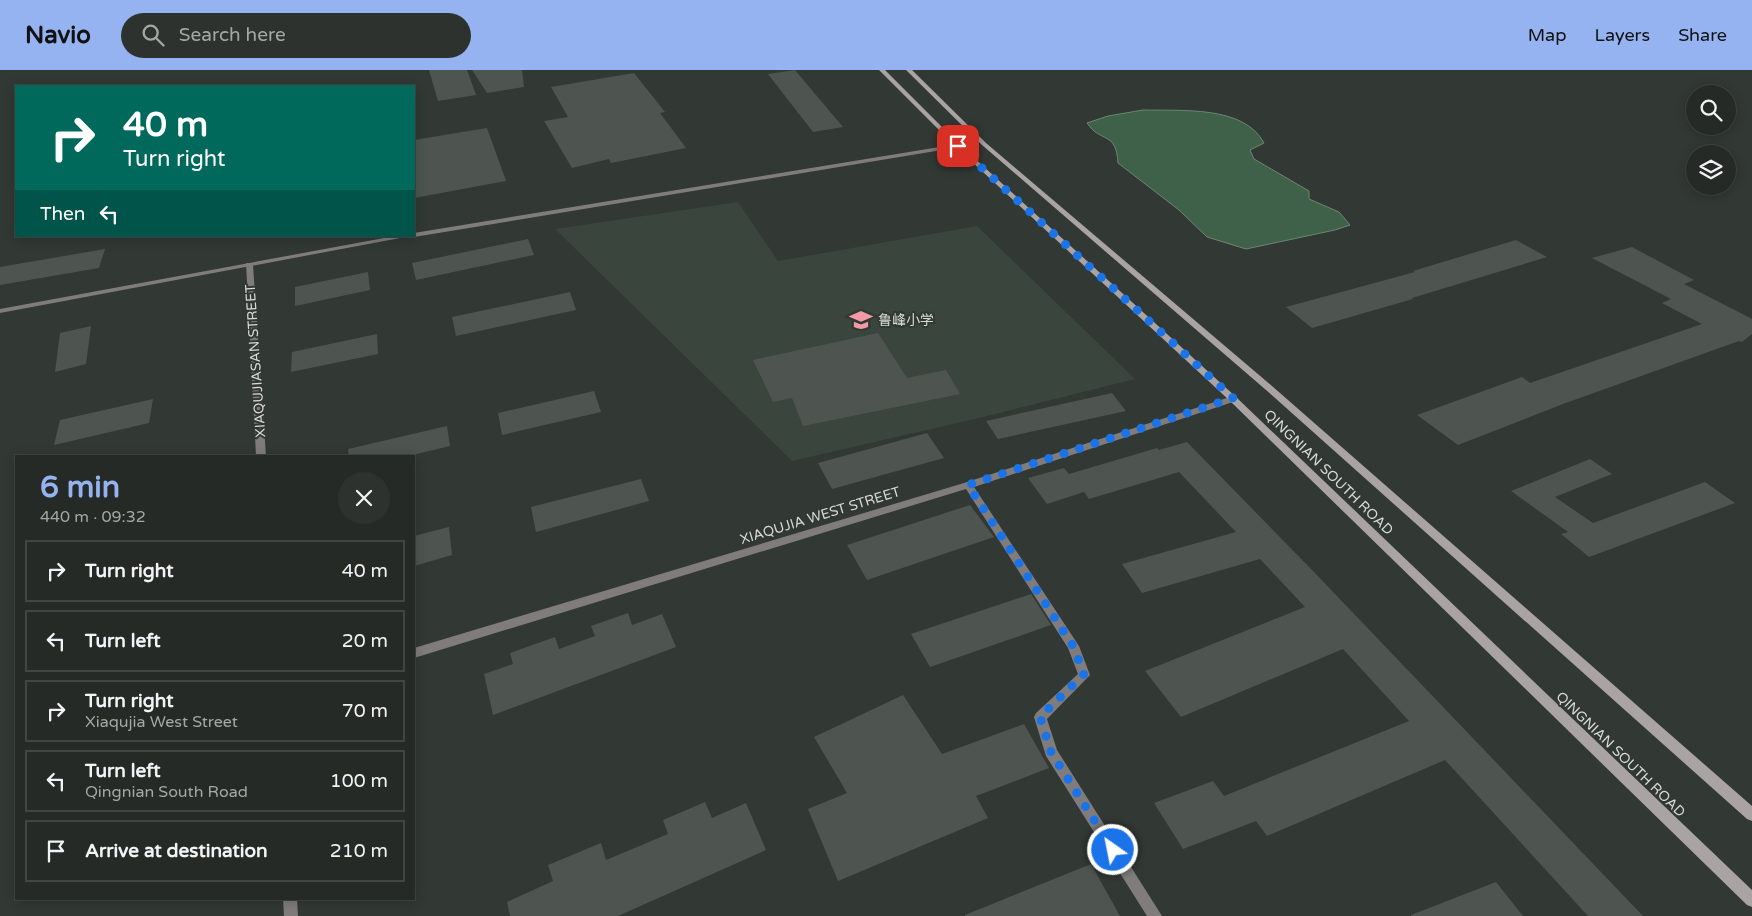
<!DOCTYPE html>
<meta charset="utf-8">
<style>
body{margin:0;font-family:"Varela Round","Noto Sans SC",sans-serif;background:#2e322e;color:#f1f3f6;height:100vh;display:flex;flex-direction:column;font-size:19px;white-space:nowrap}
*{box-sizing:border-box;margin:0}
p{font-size:16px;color:#a4a7a7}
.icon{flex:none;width:28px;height:28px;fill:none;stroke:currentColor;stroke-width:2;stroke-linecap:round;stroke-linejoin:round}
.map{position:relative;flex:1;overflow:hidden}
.sheet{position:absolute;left:15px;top:385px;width:400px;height:445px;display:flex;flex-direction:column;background:#262a26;border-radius:0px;box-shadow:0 2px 12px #0003,0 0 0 1px #424643}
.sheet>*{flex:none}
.hud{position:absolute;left:15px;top:15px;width:400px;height:152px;border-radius:0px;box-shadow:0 2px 12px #0003,0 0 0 1px #424643;background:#00695c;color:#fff;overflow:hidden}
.controls{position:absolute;left:1686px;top:15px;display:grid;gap:10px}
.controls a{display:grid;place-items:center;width:50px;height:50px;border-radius:50%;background:#262a26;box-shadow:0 2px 12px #0003,0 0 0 1px #424643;font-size:25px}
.pin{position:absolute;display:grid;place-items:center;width:42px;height:42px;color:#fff;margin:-21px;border-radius:10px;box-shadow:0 2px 8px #0006}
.me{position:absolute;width:55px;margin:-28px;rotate:327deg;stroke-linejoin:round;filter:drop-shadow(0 0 4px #0008)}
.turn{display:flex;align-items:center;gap:18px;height:105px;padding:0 25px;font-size:22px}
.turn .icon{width:65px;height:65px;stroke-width:2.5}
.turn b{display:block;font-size:35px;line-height:42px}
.then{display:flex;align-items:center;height:48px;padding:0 25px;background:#0003;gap:10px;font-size:19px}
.round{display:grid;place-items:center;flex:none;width:52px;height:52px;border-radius:26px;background:#2e322e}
.head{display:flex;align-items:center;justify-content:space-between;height:85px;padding:0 25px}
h1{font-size:30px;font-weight:800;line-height:38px;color:#95b2f1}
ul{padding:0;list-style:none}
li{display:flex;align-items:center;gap:15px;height:62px;margin:0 10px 8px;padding:0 15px;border:2px solid #424643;border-radius:0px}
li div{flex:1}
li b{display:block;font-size:19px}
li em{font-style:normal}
header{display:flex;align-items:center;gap:30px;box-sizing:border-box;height:70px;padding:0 25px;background:#95b2f1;color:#111}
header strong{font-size:24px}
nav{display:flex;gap:28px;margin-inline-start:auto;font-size:18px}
.search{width:350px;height:45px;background:#2e322e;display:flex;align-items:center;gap:12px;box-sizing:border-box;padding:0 18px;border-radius:28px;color:#a4a7a7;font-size:19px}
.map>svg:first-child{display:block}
.built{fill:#3a453d}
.water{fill:#3f614a;stroke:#6d8574}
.building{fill:#4e5550}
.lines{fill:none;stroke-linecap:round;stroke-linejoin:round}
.minor{fill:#807c7c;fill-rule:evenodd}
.tertiary{fill:#807c7c;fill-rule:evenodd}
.secondary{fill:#a9a3a3;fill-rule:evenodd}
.route{stroke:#1a73e8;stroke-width:9;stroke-dasharray:0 16.2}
.labels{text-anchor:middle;stroke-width:4;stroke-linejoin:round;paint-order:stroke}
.poi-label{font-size:14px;fill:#d7dad7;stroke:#323833;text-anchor:start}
.street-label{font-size:14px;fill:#d7dad7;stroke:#323833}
</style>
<header>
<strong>Navio</strong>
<div class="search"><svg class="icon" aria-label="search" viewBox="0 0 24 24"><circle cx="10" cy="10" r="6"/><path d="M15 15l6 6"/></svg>Search here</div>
<nav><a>Map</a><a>Layers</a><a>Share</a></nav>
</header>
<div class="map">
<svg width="1752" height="846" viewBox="0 0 1752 846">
<rect width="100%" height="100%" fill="#323833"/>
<path class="built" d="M738 132 778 191 977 156 1135 309 979 348 792 391 555 159Z"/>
<path class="water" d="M1143 40C1181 41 1244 35 1264 73L1250 80 1254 89 1309 121V129L1339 142 1350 155 1335 160 1246 179 1207 167 1179 140 1118 93C1116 60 1101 74 1087 53L1108 46Z"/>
<g class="building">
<path d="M429 0H467L476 25 438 31Z"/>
<path d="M472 0H522L524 17 487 23Z"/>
<path d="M795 0 843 57 813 62 768 4Z"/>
<path d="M634 3 665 42 660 43 686 78 611 93 609 89 572 98 544 51 568 47 551 17Z"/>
<path d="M487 58 506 111 414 128V70Z"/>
<path d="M528 169 534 185 416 210 412 193Z"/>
<path d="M1516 170 1547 187 1412 228 1413 229 1312 258 1286 237 1415 202 1413 201Z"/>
<path d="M1632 177 1694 210 1684 214 1752 249V264L1742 272 1739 271 1563 334 1458 375 1417 345 1522 307 1530 313 1702 254 1662 233 1671 229 1592 188Z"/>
<path d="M105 179 99 198 0 215V197Z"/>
<path d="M368 202 370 220 295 236V217Z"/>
<path d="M570 222 576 240 456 266 452 247Z"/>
<path d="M91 256 86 294 55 302 60 263Z"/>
<path d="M878 263 907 308 946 300 960 324 803 356 792 328 773 332 753 290Z"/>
<path d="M377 264 378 284 291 302 292 282Z"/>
<path d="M594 321 601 342 502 365 498 343Z"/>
<path d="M1112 323 1126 341 998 369 986 351Z"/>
<path d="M153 329 149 353 54 375 60 350Z"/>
<path d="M447 356 450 376 408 386H349L348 379Z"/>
<path d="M927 363 944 388 832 419 818 393Z"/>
<path d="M1187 372 1314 502 1643 846H1588L1445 690 1267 766 1256 751 1183 779 1154 733 1213 711 1224 726 1409 651 1343 579 1181 647 1145 601 1305 537 1260 489 1142 523 1122 494 1236 462 1179 402 1089 429 1084 422 1047 434 1028 408 1064 398 1069 404 1157 378 1159 380Z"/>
<path d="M1590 389 1612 404 1555 427 1593 453 1705 412 1735 433 1589 487 1561 464 1568 462 1511 421Z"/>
<path d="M641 409 649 431 536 462 531 437Z"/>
<path d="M970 435 994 467 867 510 847 475Z"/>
<path d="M449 457 452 485 414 496V466Z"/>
<path d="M1031 524 1051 555 930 597 911 564Z"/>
<path d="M628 543 632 555 662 544 676 577 493 645 484 604 513 594 510 583 555 567 559 579 595 566 591 556Z"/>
<path d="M903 625 942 684 1024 654 1049 698 976 726 988 748 838 811 808 739 847 723 814 667Z"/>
<path d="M705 732 712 748 746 733 766 780 618 846H510L507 832 553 811 548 795 601 773 606 790 668 764 663 750Z"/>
<path d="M1091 794 1120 846H965V845Z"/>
<path d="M1496 812 1523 846H1411V845Z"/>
</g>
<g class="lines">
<g class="minor">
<path d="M246 193H249L253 195 266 386H256Z"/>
<path d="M1233 326 1236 327 1238 329 1236 331 974 417 1079 576 1090 605 1047 649 1057 680 1162 846H1147L1046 686 1034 647 1036 643 1078 604 1068 578 966 419 414 588V578L964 413Z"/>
<path d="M283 829H297L298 846H284Z"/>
</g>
<path class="tertiary" d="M958 74 960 75V77L414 167 411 166 0 243V239L395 166H414V163Z"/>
<g class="secondary">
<path d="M879 0H885L960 75 1236 327 1752 820V837L1747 835 1230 331 956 77Z"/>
<path d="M906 0H912L986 73 1272 316 1752 736V751L1747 749 1266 320 982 75Z"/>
</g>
</g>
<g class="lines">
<path class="route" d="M958 76 1233 328 968 415 1073 576 1084 604 1040 647 1051 682 1113 780"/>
</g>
<defs>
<symbol id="school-bare" viewBox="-9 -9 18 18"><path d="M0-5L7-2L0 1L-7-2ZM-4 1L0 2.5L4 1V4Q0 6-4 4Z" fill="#f49aa6" stroke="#323833" stroke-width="2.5" paint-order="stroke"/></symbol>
</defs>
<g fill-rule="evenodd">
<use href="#school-bare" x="845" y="234" width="32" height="32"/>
</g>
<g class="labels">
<g class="poi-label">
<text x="878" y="255">鲁峰小学</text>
</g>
<g class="street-label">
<text transform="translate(255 291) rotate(-94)" y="5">XIAQUJIASAN STREET</text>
<text transform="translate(1329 402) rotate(44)" y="5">QINGNIAN SOUTH ROAD</text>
<text transform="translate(820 445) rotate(-17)" y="5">XIAQUJIA WEST STREET</text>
<text transform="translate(1621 684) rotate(44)" y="5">QINGNIAN SOUTH ROAD</text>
</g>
</g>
</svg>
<div class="controls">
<a><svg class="icon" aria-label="search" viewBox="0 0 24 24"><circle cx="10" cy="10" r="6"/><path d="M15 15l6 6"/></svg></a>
<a><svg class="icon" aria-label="layers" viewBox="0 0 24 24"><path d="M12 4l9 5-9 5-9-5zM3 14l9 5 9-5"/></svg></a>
</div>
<div class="pin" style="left:958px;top:76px;background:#d93025"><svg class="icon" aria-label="arrive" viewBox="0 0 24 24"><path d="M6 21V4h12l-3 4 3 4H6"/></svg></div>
<svg class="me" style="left:1113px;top:780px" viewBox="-20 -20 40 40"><circle r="17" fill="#1a73e8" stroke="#fff" stroke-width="3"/><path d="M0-11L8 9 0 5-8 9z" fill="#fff"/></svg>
<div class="hud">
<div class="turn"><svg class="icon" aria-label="right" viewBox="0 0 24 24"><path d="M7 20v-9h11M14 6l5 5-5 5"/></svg><div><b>40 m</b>Turn right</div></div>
<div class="then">Then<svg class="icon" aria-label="left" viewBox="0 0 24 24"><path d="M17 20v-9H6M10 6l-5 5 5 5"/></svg></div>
</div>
<section class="sheet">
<div class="head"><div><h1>6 min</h1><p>440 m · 09:32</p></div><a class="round"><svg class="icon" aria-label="close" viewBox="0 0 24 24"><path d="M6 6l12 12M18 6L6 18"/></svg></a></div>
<ul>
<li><svg class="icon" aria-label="right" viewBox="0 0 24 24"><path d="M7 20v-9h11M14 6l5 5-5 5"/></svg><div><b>Turn right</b></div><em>40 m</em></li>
<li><svg class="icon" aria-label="left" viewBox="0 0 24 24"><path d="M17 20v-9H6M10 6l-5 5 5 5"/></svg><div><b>Turn left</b></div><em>20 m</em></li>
<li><svg class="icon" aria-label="right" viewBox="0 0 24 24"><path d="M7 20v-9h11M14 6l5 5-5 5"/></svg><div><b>Turn right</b><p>Xiaqujia West Street</p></div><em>70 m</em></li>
<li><svg class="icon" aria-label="left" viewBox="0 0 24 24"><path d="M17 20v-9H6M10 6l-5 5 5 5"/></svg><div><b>Turn left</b><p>Qingnian South Road</p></div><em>100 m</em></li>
<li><svg class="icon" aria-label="arrive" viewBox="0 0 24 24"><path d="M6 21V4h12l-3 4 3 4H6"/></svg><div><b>Arrive at destination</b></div><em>210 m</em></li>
</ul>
</section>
</div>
